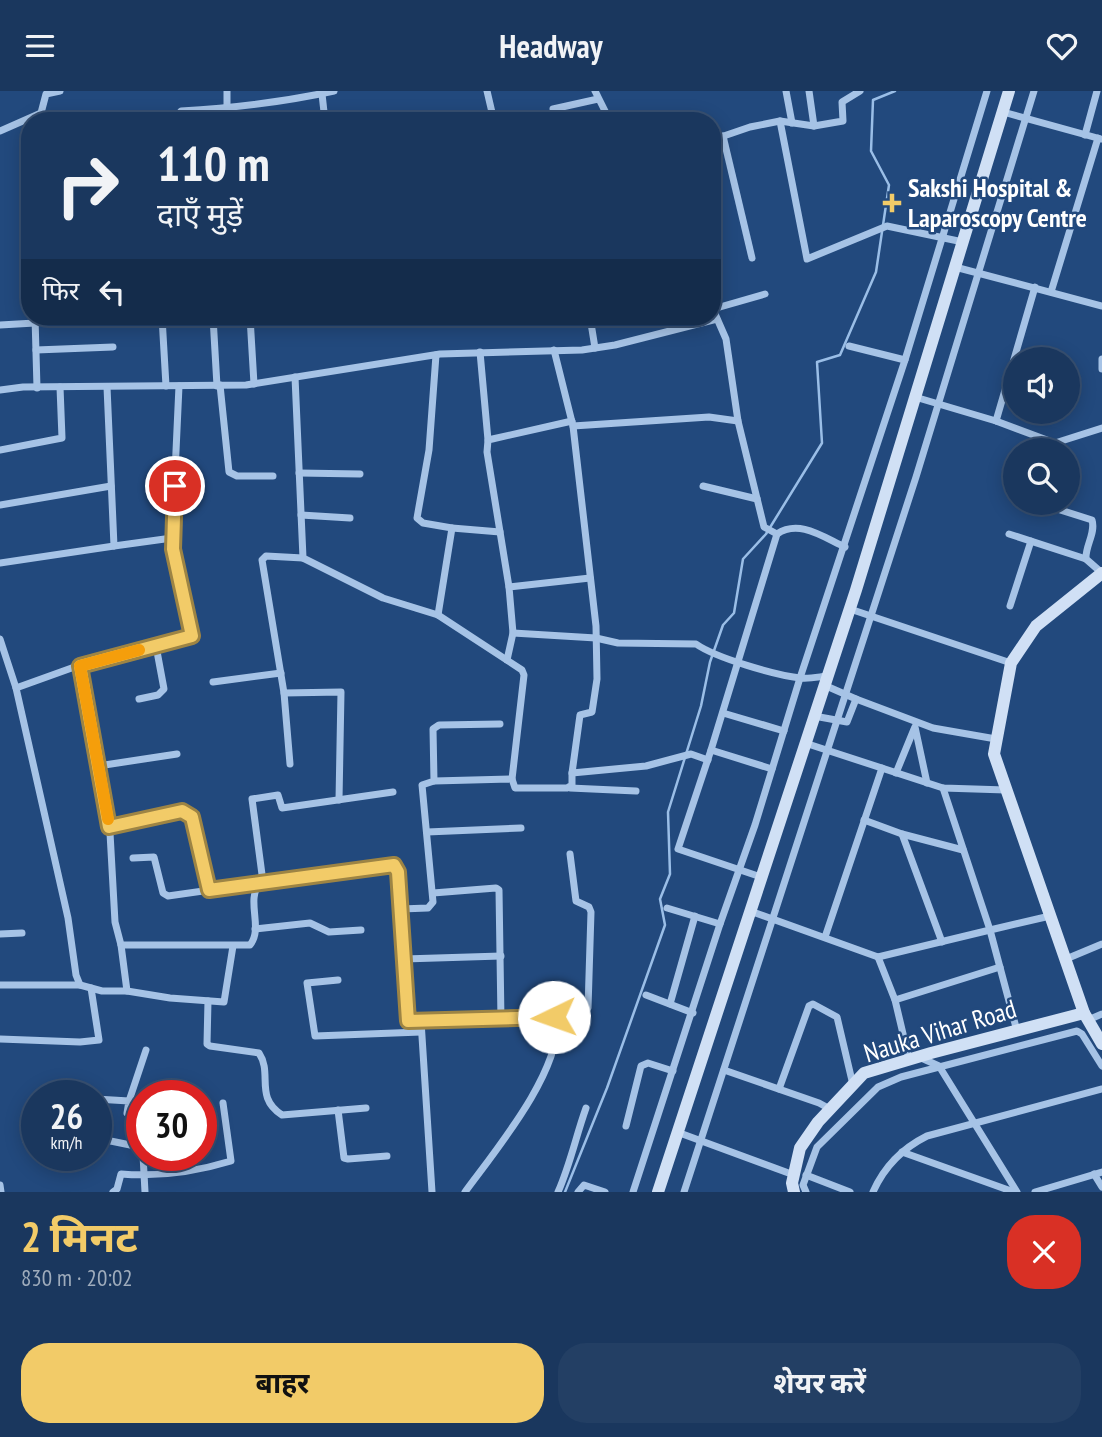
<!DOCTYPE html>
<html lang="hi">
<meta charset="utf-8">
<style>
body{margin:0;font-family:"PT Sans Narrow","Noto Sans Devanagari",sans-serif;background:#233f64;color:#f1f3f6;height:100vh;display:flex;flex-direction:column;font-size:26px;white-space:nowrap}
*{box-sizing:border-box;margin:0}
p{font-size:23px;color:#9facbc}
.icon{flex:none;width:38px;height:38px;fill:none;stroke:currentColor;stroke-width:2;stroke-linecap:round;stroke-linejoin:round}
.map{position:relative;height:1101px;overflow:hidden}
.side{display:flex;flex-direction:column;background:#1a375e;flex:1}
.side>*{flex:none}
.hud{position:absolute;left:21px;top:21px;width:700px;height:214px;border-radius:28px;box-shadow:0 4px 18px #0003,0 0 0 2px #385173;background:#1a375e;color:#f1f3f6;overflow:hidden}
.fabs{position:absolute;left:1003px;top:256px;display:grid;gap:14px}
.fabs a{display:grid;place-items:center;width:77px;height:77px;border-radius:50%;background:#1a375e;box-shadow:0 4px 18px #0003,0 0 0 2px #385173;font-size:35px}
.speed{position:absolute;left:21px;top:989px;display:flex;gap:14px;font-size:35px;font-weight:700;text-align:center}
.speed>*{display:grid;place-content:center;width:91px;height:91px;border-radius:50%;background:#1a375e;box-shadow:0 4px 18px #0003,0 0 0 2px #385173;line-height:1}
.speed small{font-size:18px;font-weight:400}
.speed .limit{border:10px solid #d22;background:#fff;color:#111}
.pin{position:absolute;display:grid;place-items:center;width:60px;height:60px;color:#fff;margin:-30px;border:4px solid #fff;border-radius:50%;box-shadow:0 2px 7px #0007}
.me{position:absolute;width:77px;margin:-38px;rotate:267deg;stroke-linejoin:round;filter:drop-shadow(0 0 5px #0008)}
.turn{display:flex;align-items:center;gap:24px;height:147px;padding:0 21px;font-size:32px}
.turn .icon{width:91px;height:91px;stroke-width:2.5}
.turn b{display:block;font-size:49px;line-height:60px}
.then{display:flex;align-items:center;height:66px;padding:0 21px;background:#0003;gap:14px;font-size:26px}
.round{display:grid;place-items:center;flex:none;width:74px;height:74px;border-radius:28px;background:#233f64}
.overview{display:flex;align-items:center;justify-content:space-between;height:119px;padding:0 21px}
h1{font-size:42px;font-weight:700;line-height:52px;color:#f2cb68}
.primary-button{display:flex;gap:14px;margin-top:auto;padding:14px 21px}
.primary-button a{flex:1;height:80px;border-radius:28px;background:#f2cb68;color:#111;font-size:28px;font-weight:700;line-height:80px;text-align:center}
.primary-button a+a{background:#233f64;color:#f1f3f6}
header{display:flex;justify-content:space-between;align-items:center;height:91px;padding:0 21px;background:#1a375e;font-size:32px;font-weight:700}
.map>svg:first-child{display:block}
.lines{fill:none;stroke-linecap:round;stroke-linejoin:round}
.stream{stroke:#9abee7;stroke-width:2.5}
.street{stroke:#a6c3e6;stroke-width:7}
.secondary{stroke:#d0e0f5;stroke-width:12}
.route-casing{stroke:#9d8444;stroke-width:18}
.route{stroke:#f2cb68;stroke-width:12}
.slow{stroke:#f59e0b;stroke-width:12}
.poi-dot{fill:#f2cb68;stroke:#22497d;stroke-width:2.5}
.labels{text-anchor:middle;stroke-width:5;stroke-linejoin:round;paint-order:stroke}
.poi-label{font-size:26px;font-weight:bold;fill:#fff;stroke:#22497d;text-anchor:start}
.street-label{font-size:26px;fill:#fff;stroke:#22497d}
</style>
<header><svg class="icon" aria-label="menu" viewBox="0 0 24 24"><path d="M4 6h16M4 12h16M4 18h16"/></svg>Headway<svg class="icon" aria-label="heart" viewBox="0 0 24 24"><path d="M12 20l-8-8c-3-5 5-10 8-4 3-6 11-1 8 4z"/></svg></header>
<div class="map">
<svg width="1102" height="1101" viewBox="0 0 1102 1101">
<rect width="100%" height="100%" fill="#22497d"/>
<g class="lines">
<path class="stream" d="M565 1101 607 997 665 834 660 808 670 783 668 721 701 615 710 571 723 534 734 522 743 468 766 443 822 352 817 271 840 264 876 181 889 94 871 60 873 9 895 0"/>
<g class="street">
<path d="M487 0 494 30"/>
<path d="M595 0 610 30"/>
<path d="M786 0 792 32"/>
<path d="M809 0 814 35"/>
<path d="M322 3 325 30"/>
<path d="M227 17V0"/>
<path d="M553 18 598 8"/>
<path d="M1003 21 1101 48"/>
<path d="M179 30 178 24 181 20C233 17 284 11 334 0"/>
<path d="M780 30 807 168 887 135 963 151"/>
<path d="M0 40 41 22 46 3 60 0"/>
<path d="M1085 44 1097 0"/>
<path d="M723 45 752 167"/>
<path d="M712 49 750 36 780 30 814 35 843 30 842 11 860 0"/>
<path d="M955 176 1102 215"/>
<path d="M1051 201 1098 47"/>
<path d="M712 216 726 248 738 330 764 436 777 443 711 659 678 758 761 786"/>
<path d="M713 218 765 203"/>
<path d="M35 226 37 297"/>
<path d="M162 226 166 295"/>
<path d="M213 226 217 295"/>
<path d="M250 226 254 293"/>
<path d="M590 226 595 257"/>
<path d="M0 234 35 232"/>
<path d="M849 255 905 269"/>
<path d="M36 259 113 256"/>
<path d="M554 259 573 335 596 535 597 588 592 621 580 624 572 682"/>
<path d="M480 261 488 349"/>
<path d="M436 264 429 359 417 427 423 432 452 437 438 524"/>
<path d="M1102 268V278"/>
<path d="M295 286 303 467 383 507 438 524 522 579 524 584 512 688"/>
<path d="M220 294 229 381 237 385H273"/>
<path d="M0 299 23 296 246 294 440 263 582 259 615 254 717 228"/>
<path d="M915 306 996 330 1055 352 1102 337"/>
<path d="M996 330 1035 196"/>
<path d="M573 335 709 326 738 330"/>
<path d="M0 359 62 347 60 296"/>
<path d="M299 382 360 383"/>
<path d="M703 395 757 408"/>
<path d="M1035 411 1092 429C1096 442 1085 455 1086 468L1102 482"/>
<path d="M0 414 111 395"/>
<path d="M301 424 350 427"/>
<path d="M452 437 500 441"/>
<path d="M777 443C799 428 823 446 845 456"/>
<path d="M1009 443 1086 468"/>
<path d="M114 455 172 447"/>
<path d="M0 472 114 455 107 296"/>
<path d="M509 496 487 361 488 349 572 330"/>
<path d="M1010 515 1031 450"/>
<path d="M850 518 1011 572"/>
<path d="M513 542 596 547 618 552 696 553C716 567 775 584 800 587 809 588 818 586 827 585"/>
<path d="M0 548 16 597"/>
<path d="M507 569 513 542 509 496 590 487"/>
<path d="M80 574 110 742 115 831 121 854H250C264 837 245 809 260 792L394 774 396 777 407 929 421 930 432 1101"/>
<path d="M213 591 281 582"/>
<path d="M284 602 341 601 339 709"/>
<path d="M139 608 158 604 164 598 156 555"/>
<path d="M856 608 933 637 996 648"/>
<path d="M723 622 784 640"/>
<path d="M814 625 847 631 856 608 824 594"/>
<path d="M915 636 927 692"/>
<path d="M805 652 943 697 1006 699"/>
<path d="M711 659 772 678"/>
<path d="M290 673 284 602 262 469 266 465 303 467"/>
<path d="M98 675 177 663"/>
<path d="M896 682 914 638"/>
<path d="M434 690 512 688 515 697H567L572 694V682L646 675 691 663 708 669"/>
<path d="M570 697 636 700"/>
<path d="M864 729 902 743 963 759"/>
<path d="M109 736 182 720 187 722 192 726 209 799"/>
<path d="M427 741 521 737"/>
<path d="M902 743 942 851"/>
<path d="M133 767 154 766 163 802 168 805 259 792"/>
<path d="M263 791 252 708 278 704 282 717 393 701"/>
<path d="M433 802 496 797 499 799 501 929"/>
<path d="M667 817 720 833"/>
<path d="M401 818 428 817 433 811 422 694 434 690 433 638 439 634 500 633"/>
<path d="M750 820 878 866 990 839 943 697"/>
<path d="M255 838 310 832 329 841 361 839"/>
<path d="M0 843 22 842"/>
<path d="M825 846 882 677"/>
<path d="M878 866 895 909 909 968"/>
<path d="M404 868 501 865"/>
<path d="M1066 868 1102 853"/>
<path d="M338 889 307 892 315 945 421 941"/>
<path d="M0 894H80L102 900H127L121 854"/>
<path d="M80 894 76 884 68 827 16 597 80 574 192 545 172 447 179 295"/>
<path d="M127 900 170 907 224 911 233 855"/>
<path d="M646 904 693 922"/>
<path d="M895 909 1000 876"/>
<path d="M208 910 207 953 210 955 259 962C273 983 254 1006 282 1024L366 1017"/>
<path d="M670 913 695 825"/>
<path d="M554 926 585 921 588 917 591 821 589 816 576 810 570 763"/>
<path d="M1088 929 1102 923"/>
<path d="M421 930 554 926 557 929C561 981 495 1060 465 1101"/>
<path d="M1017 940 990 839 1050 825"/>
<path d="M0 948 80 951 99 949 91 897"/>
<path d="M919 966 939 975 1017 1101"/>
<path d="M724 979 819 1012 830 1018"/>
<path d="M779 998 809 915 813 913 837 926 853 994"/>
<path d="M46 1004H52"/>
<path d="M96 1008 129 1010 127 1022 142 1025"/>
<path d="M129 1010 146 959"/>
<path d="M338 1019 344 1067 348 1068 387 1065"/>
<path d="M626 1035 641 975 648 972 673 980"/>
<path d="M677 1041 794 1084"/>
<path d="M96 1047 140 1056"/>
<path d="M26 1050 37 1049"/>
<path d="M141 1058 139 1052 142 1039"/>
<path d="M902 1061 1014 1101"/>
<path d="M143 1064 145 1101"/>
<path d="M1094 1083 1102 1096"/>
<path d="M806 1084 850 1101"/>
<path d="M0 1094 1 1101"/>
<path d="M113 1101 117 1098 121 1083C158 1086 195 1081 231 1070L223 1012"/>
<path d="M558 1101C570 1074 576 1045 586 1017"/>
<path d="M578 1101 584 1094 605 1101"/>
<path d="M633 1101 720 833 755 734 800 587 905 269 987 0"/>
<path d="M684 1101 916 386 1034 0"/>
<path d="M806 1101 803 1094 817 1056 878 996 901 986 1077 940 1082 943 1102 975"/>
<path d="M873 1101C884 1076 903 1057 927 1045L1102 998"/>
<path d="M1035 1101 1102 1081"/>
</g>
<g class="secondary">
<path d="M1102 482 1036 535 1011 572 994 663 1084 922 1102 953"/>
<path d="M658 1101 856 499 1009 0"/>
<path d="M794 1101 792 1092 800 1057 818 1031 864 982 931 962 1084 922"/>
</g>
</g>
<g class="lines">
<defs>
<path id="route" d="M175 395 173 458 192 545 80 575 109 736 182 720 192 726 209 799 394 774 398 781 408 930 554 926"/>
</defs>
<use href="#route" class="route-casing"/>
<use href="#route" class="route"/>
<path class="slow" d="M108 728 80 575 139 559"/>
</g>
<path class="poi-dot" d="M888.5 101.5h7v7h7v7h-7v7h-7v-7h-7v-7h7z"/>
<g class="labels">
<g class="poi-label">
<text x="908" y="106">Sakshi Hospital &amp;<tspan x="908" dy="30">Laparoscopy Centre</tspan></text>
</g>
<g class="street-label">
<text transform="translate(940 940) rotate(-17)" y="9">Nauka Vihar Road</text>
</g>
</g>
</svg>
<div class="fabs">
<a><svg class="icon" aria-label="sound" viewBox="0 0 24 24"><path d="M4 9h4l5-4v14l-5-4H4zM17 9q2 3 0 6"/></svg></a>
<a><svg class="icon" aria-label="search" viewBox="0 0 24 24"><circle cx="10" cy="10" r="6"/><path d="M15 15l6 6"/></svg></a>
</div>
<div class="speed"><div>26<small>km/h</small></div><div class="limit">30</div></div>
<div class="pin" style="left:175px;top:395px;background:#d93025"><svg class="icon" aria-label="arrive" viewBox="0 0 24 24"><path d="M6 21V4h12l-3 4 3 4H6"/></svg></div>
<svg class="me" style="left:554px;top:926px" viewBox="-20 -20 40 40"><circle r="19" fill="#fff"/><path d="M0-13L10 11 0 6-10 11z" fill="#f2cb68"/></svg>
<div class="hud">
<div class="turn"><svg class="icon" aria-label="right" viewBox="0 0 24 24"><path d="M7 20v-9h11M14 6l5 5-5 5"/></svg><div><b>110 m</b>दाएँ मुड़ें</div></div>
<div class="then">फिर<svg class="icon" aria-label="left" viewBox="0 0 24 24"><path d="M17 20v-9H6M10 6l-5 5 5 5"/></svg></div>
</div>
</div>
<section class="side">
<div class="overview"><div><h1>2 मिनट</h1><p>830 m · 20:02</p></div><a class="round" style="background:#d93025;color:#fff"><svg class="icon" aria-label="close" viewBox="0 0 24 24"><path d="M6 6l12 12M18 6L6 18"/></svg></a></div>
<div class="primary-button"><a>बाहर</a><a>शेयर करें</a></div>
</section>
